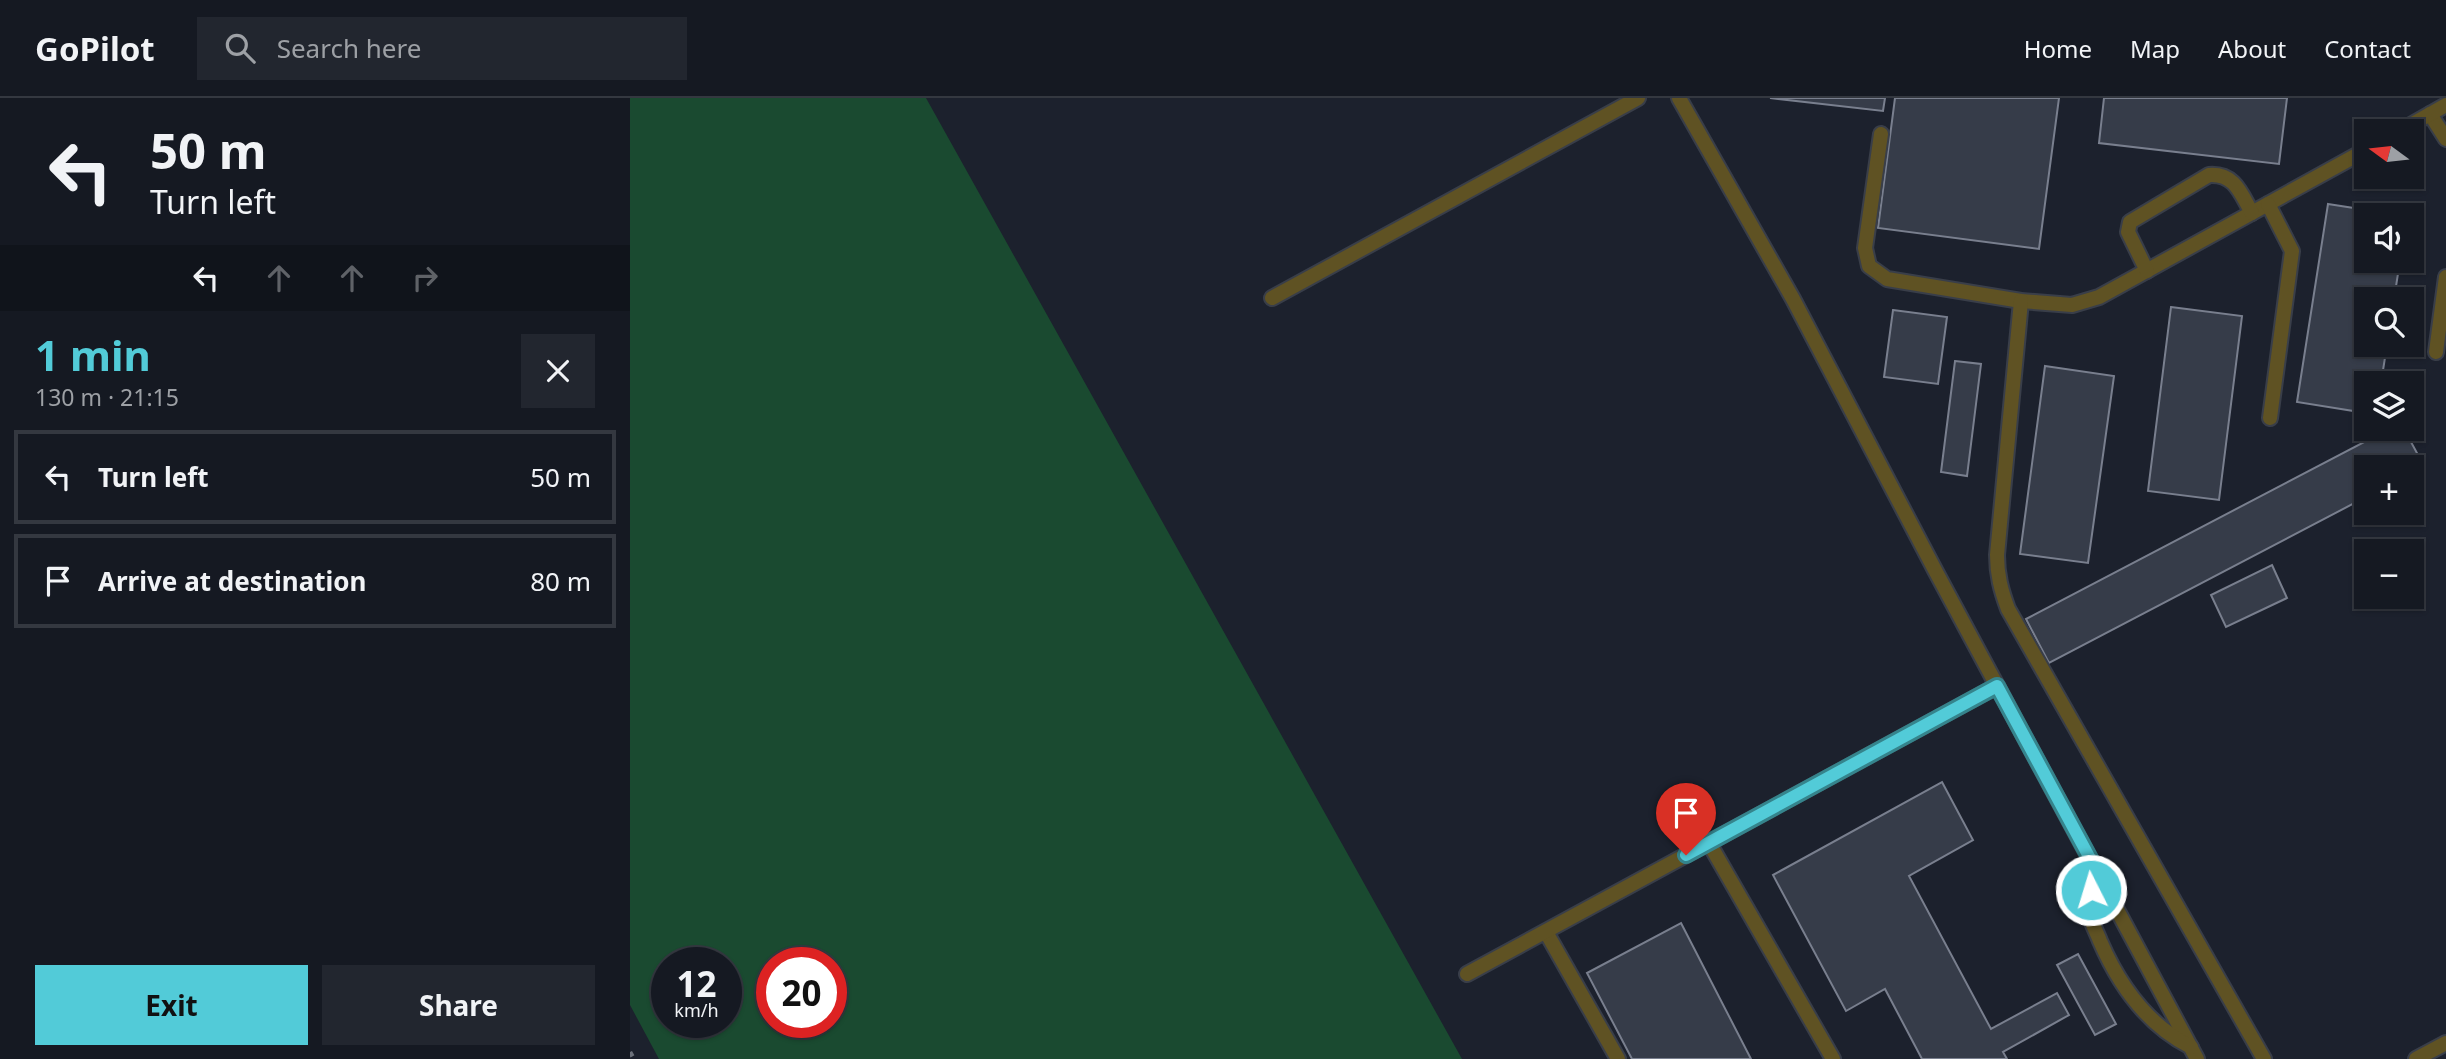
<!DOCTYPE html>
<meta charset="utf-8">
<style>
body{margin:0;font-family:"Noto Sans",sans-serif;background:#22262f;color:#f1f3f6;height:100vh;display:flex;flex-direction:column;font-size:26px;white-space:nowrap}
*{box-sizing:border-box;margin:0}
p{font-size:23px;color:#9da0a5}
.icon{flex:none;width:38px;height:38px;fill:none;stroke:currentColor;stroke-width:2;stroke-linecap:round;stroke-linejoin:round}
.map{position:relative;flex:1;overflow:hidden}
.side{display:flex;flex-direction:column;background:#151922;width:630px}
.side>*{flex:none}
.top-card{background:#151922;color:#f1f3f6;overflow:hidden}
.needle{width:46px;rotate:285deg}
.controls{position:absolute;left:1724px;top:21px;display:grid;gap:14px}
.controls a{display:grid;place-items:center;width:70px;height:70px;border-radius:0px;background:#151922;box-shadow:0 2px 5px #0004,0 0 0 2px #343840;font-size:35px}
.speed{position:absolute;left:21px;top:849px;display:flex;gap:14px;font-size:35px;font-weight:700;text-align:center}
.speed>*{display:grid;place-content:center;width:91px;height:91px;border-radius:50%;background:#151922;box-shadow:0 2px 5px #0004,0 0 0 2px #343840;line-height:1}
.speed small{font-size:18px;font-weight:400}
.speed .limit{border:10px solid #d22;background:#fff;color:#111}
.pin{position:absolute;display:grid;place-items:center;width:60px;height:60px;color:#fff;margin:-72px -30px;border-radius:50% 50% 50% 0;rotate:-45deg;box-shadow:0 0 7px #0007}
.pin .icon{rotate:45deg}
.me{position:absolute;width:77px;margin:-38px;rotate:355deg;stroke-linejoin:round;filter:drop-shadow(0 0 5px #0008)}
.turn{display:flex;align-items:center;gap:24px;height:147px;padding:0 35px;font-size:32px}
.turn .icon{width:91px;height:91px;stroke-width:2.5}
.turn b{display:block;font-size:49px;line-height:60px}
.lanes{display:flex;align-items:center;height:66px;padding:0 35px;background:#0003;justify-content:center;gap:35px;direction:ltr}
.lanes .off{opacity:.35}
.round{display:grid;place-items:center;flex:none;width:74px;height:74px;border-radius:0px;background:#22262f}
.overview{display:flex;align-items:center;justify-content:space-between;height:119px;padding:0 35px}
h1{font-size:42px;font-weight:700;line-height:52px;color:#52cbd8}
.primary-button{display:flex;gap:14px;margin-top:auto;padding:14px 35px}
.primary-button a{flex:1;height:80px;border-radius:0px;background:#52cbd8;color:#111;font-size:28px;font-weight:700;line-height:80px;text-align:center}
.primary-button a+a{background:#22262f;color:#f1f3f6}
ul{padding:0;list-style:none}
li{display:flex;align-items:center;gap:21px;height:94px;margin:0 14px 10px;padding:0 21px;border:4px solid #343840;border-radius:0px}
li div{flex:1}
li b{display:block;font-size:26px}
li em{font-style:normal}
header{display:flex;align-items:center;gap:42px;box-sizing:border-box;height:98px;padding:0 35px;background:#151922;border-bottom:2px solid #343840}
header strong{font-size:33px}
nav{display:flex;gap:38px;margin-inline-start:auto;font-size:24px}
.search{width:490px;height:63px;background:#22262f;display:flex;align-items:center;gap:18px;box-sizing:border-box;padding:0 24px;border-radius:0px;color:#9da0a5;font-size:26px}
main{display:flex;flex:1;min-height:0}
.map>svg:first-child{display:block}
.green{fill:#1a4a30;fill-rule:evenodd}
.building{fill:#363c49;stroke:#797f8e;stroke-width:2}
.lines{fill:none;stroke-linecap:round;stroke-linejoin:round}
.lane-casing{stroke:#393e49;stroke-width:18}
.path{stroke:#6c717b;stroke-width:4.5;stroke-dasharray:5 5;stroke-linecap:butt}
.lane{stroke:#5f5223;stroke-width:14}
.route-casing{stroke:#35848c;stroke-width:18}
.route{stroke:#52cbd8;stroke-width:12}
</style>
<header>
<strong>GoPilot</strong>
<div class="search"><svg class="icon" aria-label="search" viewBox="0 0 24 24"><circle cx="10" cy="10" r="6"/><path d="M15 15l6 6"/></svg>Search here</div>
<nav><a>Home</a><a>Map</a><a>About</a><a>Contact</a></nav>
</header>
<main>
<section class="side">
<div class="top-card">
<div class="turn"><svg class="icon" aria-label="left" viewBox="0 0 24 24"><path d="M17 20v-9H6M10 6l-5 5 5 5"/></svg><div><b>50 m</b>Turn left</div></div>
<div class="lanes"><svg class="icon" aria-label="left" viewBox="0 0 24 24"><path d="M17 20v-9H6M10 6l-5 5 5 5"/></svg><svg class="icon off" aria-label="ahead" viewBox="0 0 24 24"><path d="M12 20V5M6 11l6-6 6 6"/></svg><svg class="icon off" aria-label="ahead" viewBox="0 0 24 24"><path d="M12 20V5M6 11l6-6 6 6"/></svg><svg class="icon off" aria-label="right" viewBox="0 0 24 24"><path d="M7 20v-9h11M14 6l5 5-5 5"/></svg></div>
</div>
<div class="overview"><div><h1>1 min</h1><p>130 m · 21:15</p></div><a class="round"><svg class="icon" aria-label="close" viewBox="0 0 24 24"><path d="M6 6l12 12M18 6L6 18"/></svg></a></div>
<ul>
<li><svg class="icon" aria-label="left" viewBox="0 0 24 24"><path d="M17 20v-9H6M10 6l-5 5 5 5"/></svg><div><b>Turn left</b></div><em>50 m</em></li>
<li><svg class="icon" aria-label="arrive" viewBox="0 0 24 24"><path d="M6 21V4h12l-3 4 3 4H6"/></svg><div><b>Arrive at destination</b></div><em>80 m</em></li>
</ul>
<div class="primary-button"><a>Exit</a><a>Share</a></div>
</section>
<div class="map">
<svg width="1816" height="961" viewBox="0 0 1816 961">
<rect width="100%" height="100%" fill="#1c212d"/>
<path class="green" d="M0 0H296L832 961H29L0 907ZM96 864V924H37V864ZM201 864V924H142V864Z"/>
<g class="building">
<path d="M1140 0H1255L1253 13Z"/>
<path d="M1265 0H1429L1409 151 1248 130Z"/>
<path d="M1474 0H1657L1649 66 1469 45Z"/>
<path d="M1698 106 1769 117H1736V163H1770L1764 201H1736V247H1757L1751 285H1736V315L1667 304Z"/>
<path d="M1541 209 1612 218 1589 402 1518 393Z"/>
<path d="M1263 212 1317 219 1308 286 1254 279Z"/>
<path d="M1325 263 1351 266 1337 378 1311 374Z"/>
<path d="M1415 268 1484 278 1458 465 1390 456Z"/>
<path d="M1759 331H1774L1794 368 1782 375V369H1736V399L1419 565 1396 521Z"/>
<path d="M1642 467 1657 500 1596 529 1581 497Z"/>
<path d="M1312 684 1343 742 1279 778 1361 931 1427 895 1439 917 1373 954 1377 961H1292L1255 891 1216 913 1143 777Z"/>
<path d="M1051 825 1121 961H1002L957 875Z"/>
<path d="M1448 856 1486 926 1465 937 1427 867Z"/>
</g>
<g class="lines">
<defs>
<g id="lane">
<path d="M1049 0 1163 201 1306 474 1567 961"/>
<path d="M1800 16 1816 41"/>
<path d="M1770 33 1816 7"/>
<path d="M1251 36 1235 150 1239 168 1257 181 1391 203 1442 207 1469 199 1736 52"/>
<path d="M1638 106 1662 153 1640 320"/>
<path d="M1517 173 1498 134 1500 124 1579 77C1605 75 1611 96 1622 115"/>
<path d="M642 200 1008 0"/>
<path d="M1391 203 1367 457C1367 477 1371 492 1378 511L1634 961"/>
<path d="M1806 254 1816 179"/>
<path d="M1079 745 1203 961"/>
<path d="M1462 769C1462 784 1457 803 1460 818 1462 826 1467 835 1470 843 1489 887 1517 927 1561 949"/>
<path d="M916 834 988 961"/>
<path d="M837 876 1367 588"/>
<path d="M1786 961 1816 945"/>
</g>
</defs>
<use href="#lane" class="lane-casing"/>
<path class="path" d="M0 954 4 961"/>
<use href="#lane" class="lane"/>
</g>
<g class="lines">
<defs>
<path id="route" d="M1056 757 1367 588 1463 766 1461 792"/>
</defs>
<use href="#route" class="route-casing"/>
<use href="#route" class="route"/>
</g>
</svg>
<div class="controls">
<a><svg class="needle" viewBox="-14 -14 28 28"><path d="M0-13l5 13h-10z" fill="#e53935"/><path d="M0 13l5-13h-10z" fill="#9da0a5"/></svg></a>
<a><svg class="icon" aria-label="sound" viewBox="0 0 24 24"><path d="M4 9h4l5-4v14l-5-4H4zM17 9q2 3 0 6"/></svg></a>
<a><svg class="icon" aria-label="search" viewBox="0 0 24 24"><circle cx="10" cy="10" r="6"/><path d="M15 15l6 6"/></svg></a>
<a><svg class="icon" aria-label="layers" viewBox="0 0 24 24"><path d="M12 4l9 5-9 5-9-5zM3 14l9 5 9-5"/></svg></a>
<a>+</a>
<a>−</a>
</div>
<div class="speed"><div>12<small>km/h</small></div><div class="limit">20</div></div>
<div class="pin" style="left:1056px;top:757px;background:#d93025"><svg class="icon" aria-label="arrive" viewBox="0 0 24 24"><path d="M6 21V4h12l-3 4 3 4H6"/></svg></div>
<svg class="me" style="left:1461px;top:792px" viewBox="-20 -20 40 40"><circle r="17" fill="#52cbd8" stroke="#fff" stroke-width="3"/><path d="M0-11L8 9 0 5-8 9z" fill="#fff"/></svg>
</div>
</main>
